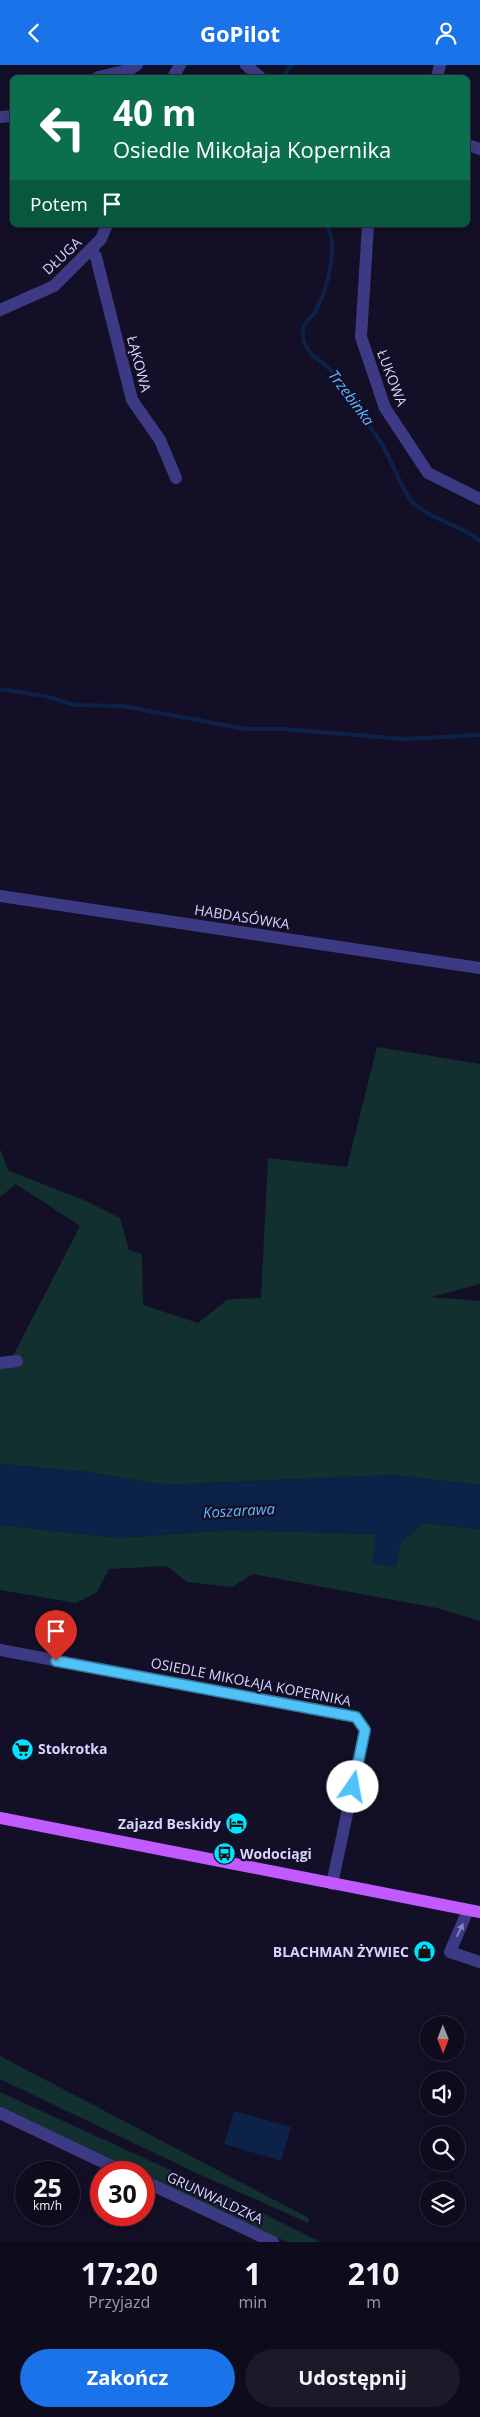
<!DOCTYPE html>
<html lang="pl">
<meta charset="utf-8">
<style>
body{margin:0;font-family:"Open Sans",sans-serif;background:#1c1929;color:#f1f3f6;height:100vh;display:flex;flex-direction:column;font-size:19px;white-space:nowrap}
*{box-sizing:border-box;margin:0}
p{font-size:16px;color:#9b9ba3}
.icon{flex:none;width:28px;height:28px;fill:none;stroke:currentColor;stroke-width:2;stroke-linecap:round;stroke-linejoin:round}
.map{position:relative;height:2177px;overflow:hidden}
.side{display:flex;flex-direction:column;background:#0e0b1c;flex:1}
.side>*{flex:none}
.banner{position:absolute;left:10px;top:10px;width:460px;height:152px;border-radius:8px;box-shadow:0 2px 12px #0003,0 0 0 1px #2e2b3b;background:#0b6e4f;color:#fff;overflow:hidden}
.needle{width:32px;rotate:179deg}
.controls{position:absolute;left:420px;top:1951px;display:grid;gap:10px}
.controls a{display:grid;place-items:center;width:45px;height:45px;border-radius:50%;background:#0e0b1c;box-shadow:0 2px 12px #0003,0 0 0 1px #2e2b3b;font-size:25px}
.speed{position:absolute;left:15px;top:2096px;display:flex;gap:10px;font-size:25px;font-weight:700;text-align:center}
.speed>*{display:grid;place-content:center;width:65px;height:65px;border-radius:50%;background:#0e0b1c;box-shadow:0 2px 12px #0003,0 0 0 1px #2e2b3b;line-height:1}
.speed small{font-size:12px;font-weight:400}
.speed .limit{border:8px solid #d22;background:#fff;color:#111}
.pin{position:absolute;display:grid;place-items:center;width:42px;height:42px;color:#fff;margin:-51px -21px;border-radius:50% 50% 50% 0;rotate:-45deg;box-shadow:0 0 5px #0007}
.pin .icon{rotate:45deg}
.me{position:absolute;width:55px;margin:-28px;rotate:12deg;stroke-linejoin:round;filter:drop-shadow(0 0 4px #0008)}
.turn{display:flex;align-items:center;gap:18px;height:105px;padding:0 20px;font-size:22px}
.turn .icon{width:65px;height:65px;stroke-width:2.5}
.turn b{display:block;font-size:35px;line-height:42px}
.then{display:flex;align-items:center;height:48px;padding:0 20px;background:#0003;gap:10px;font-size:19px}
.eta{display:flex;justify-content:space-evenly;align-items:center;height:85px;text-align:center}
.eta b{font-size:30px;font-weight:700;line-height:35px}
.cta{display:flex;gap:10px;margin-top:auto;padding:10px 20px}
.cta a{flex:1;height:58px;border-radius:30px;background:#1a73e8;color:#fff;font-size:20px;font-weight:700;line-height:58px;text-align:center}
.cta a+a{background:#1c1929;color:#f1f3f6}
header{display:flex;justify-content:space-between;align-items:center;height:65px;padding:0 20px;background:#1a73e8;color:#fff;font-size:22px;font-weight:700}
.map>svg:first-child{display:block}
.green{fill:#12302f}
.water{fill:#0c2248}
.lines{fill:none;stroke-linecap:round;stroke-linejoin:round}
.stream{stroke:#0c2248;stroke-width:4}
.street{stroke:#3d3a85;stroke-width:12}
.primary{stroke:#c25bff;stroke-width:12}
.oneway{fill:#837fbc}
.route-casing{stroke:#337fa1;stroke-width:12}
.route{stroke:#4fc3f7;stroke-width:9}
.labels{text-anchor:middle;stroke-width:4.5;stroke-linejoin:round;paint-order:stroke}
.street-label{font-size:14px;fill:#d9d4ff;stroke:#130f26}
.poi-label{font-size:14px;font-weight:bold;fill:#d9d4ff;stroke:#130f26;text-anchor:start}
.water-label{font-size:15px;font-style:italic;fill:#62b6ff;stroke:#130f26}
</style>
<header><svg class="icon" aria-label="back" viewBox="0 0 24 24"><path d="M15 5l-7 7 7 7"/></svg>GoPilot<svg class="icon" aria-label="person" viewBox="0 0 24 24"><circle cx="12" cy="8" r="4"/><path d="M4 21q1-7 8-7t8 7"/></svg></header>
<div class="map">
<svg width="480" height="2177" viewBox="0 0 480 2177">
<rect width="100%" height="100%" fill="#130f26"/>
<g class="green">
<path d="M377 982 480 999V1219L431 1232 480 1236V1420L393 1410 163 1420 87 1407 0 1399V1294L12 1293 80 1161 16 1119 0 1132V1084L9 1106 84 1135 120 1153 129 1185 142 1189 143 1240 198 1258 228 1234 261 1233 268 1093 347 1102Z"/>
<path d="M424 1458 480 1464V1556L437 1543 253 1509 232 1522 187 1517 167 1501 109 1504 97 1527 76 1538 0 1525V1460L117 1473 229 1465 377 1469 395 1502 401 1476Z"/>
<path d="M0 1991 309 2153 308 2158 192 2106 0 2014Z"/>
<path d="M0 2027 253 2143 320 2177H287L144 2111V2108L136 2107 0 2043Z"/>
</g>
<g class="water">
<path d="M0 1399 87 1407 163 1420 393 1410 480 1420V1464L424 1458 401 1476 396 1502 372 1499 376 1469 229 1465 117 1473 0 1460Z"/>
<path d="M234 2046 291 2062 281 2096 224 2079Z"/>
</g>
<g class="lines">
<g class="stream">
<path d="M282 12 292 0"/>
<path d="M327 160C339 183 327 225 315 247 312 253 303 258 303 265 301 292 326 295 339 314 344 320 344 328 348 334 361 351 374 364 384 383 391 395 404 428 412 437 432 456 460 459 480 476"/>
<path d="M0 624 45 631 75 640 123 641 245 664H283L405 674 480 670"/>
</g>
<g class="street">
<path d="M246 0 260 12"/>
<path d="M98 12 129 5 137 0"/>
<path d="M173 12 180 0"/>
<path d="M437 12 440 0"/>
<path d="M0 52 12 51"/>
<path d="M468 80 480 84"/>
<path d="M368 160 361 272 385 343 428 408 480 434"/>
<path d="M91 185 96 192 132 335 160 375 176 413"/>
<path d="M0 245 54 221 101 174 107 160"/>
<path d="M0 831 480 903"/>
<path d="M0 1298 17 1296"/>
<path d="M0 1585 356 1652 365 1665 332 1819"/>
<path d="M468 1845 450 1887 480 1897"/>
<path d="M0 2048 126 2108"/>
<path d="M144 2116 273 2177"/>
</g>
<path class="primary" d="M0 1753 480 1847"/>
</g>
<defs><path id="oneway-solid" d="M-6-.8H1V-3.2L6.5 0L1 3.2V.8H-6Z" transform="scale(1.25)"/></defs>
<use class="oneway" href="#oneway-solid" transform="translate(460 1865) rotate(-65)"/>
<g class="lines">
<defs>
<path id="route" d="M56 1596 356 1652 365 1665 353 1722"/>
</defs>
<use href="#route" class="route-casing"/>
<use href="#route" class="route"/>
</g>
<defs>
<symbol id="supermarket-disc" viewBox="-11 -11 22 22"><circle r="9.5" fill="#00e5ff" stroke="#130f26"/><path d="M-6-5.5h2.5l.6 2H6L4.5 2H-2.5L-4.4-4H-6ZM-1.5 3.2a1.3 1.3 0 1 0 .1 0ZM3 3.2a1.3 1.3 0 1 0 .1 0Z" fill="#111"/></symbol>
<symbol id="hotel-disc" viewBox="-11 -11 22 22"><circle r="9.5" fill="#00e5ff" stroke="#130f26"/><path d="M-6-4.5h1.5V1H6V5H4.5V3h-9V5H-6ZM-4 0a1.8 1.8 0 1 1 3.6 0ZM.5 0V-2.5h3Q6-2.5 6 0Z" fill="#111"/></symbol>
<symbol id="bus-disc" viewBox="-11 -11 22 22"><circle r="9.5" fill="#00e5ff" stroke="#130f26"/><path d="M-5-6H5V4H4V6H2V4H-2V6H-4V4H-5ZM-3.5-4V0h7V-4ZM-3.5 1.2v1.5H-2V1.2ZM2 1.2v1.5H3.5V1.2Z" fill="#111"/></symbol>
<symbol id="shop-disc" viewBox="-11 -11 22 22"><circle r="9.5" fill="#00e5ff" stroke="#130f26"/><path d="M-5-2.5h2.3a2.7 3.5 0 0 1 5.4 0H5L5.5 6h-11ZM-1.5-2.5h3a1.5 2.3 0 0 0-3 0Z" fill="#111"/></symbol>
</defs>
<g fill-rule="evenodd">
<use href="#supermarket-disc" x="10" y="1672" width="25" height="25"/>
<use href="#hotel-disc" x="224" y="1746" width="25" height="25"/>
<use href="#bus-disc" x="212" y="1776" width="25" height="25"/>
<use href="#shop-disc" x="412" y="1874" width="25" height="25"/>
</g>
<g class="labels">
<g class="street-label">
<text transform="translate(62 191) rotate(-43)" y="5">DŁUGA</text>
<text transform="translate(139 299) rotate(75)" y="5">ŁĄKOWA</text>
<text transform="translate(392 313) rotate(69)" y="5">ŁUKOWA</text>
<text transform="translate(242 852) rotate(9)" y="5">HABDASÓWKA</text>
<text transform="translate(251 1617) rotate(11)" y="5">OSIEDLE MIKOŁAJA KOPERNIKA</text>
<text transform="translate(215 2133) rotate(25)" y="5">GRUNWALDZKA</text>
</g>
<g class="poi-label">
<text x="38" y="1689">Stokrotka</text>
<text x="221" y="1764" text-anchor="end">Zajazd Beskidy</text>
<text x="240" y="1794">Wodociągi</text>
<text x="409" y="1892" text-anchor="end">BLACHMAN ŻYWIEC</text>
</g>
<g class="water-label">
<text transform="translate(351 333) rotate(53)" y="5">Trzebinka</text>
<text transform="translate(239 1446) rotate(-3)" y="5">Koszarawa</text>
</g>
</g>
</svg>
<div class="controls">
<a><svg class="needle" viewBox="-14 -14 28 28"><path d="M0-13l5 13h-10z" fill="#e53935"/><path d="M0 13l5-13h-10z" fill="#9b9ba3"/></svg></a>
<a><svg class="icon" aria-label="sound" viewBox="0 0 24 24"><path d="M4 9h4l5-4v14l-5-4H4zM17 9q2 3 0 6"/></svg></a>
<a><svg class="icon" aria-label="search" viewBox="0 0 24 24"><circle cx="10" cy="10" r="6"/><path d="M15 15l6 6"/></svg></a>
<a><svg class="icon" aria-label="layers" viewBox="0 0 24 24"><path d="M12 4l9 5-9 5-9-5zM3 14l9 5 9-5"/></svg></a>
</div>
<div class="speed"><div>25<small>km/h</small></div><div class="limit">30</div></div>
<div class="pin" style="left:56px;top:1596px;background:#d93025"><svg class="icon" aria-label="arrive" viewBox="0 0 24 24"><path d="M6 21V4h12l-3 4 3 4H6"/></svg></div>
<svg class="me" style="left:353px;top:1722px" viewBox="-20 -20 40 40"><circle r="19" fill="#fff"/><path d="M0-13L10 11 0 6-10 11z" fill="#4fc3f7"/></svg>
<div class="banner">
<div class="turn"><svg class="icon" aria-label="left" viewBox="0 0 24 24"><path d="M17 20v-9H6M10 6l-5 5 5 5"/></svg><div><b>40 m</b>Osiedle Mikołaja Kopernika</div></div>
<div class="then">Potem<svg class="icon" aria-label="arrive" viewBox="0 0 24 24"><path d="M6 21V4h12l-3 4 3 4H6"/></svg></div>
</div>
</div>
<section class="side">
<div class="eta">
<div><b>17:20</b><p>Przyjazd</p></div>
<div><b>1</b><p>min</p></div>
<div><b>210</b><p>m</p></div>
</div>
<div class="cta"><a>Zakończ</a><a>Udostępnij</a></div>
</section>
